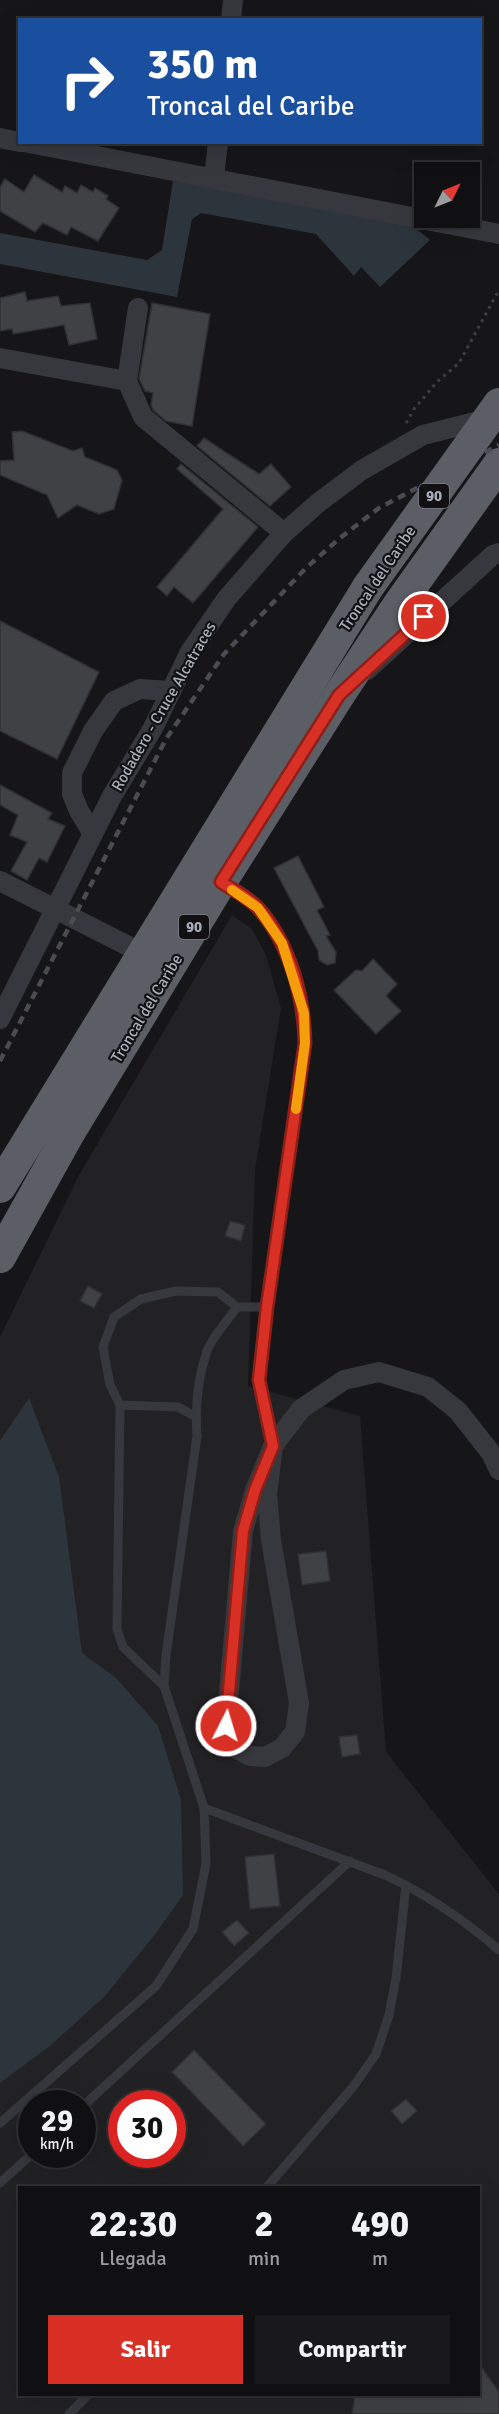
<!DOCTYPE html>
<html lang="es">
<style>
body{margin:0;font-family:Signika,sans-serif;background:#19191b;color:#f1f3f6;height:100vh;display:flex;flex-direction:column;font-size:22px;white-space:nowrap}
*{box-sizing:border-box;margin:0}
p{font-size:20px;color:#9c9d9f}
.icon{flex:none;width:33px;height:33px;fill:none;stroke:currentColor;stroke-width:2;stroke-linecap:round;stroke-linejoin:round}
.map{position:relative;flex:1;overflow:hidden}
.details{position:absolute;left:18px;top:2186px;width:462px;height:210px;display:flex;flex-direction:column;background:#101012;border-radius:0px;box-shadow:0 6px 24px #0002,0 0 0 2px #303032}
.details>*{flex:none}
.top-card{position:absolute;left:18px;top:18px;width:464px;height:126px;border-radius:0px;box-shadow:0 6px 24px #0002,0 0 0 2px #303032;background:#1a4fa0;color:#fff;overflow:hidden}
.needle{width:39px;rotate:47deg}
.fabs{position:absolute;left:414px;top:162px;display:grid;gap:12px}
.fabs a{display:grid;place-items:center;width:66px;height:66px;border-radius:0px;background:#101012;box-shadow:0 6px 24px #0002,0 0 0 2px #303032;font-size:30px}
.speed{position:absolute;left:18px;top:2090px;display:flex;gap:12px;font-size:30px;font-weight:700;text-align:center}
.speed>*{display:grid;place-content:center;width:78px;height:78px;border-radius:50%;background:#101012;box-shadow:0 6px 24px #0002,0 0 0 2px #303032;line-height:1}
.speed small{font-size:15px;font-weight:400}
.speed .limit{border:9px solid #d22;background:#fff;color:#111}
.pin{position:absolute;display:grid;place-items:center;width:51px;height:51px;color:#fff;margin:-26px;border:3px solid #fff;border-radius:50%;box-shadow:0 2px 6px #0007}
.me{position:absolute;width:66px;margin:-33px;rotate:5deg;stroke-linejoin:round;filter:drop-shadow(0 0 4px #0008)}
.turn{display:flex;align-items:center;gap:21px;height:126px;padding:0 30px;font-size:27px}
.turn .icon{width:78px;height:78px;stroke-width:2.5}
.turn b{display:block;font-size:42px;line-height:51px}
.eta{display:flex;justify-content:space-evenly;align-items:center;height:102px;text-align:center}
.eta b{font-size:36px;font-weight:800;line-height:42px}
.cta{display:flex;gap:12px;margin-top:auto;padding:12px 30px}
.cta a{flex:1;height:69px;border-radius:0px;background:#d93025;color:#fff;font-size:24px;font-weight:800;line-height:69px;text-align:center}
.cta a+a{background:#19191b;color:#f1f3f6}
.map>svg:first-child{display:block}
.built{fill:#222225;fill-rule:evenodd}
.water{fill:#2c353c}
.building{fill:#404145;stroke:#303034;stroke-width:1.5}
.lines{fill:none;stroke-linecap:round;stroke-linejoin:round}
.path{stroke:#3d3f44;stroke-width:3;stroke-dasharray:3 4.5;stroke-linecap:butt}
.service{stroke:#37383d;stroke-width:9}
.minor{stroke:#37383d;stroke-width:20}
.trunk{stroke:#5b5e65;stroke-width:32}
.rail{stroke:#4a4c52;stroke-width:4.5;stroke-dasharray:8 6;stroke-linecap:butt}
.trunk-bridge{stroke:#5b5e65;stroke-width:32}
.route-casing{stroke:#8d1f18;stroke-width:15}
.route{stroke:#d93025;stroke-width:10}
.slow{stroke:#f59e0b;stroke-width:10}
.labels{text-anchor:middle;stroke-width:4.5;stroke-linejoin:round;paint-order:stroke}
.shield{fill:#111113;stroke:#7b7e86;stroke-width:1.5}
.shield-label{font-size:15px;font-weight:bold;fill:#a8adb8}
.street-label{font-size:16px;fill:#a8adb8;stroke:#111113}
</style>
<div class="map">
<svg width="499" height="2414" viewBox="0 0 499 2414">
<rect width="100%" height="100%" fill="#161618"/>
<path class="built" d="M232 915 252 929 266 955 281 1008 255 1170 248 1386 360 1416 386 1752 499 1894V2414H0V1337L79 1175ZM32 2103H82V2154H32ZM122 2103H172V2154H122ZM20 2187H478V2394H20Z"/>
<g class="water">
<path d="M173 181 408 222 430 240 380 287 361 267 354 276 316 234 201 213 192 219 177 297 0 264V233L147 260 162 250Z"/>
<path d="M29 1398 59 1477 82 1653 116 1678 158 1726 181 1800 183 1895 156 1933 105 1996 51 2045 0 2083V1441Z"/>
</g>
<g class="building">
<path d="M34 175 62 192 65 186 77 193 81 185 93 192 95 188 108 196 106 199 119 208 98 241 71 227 67 235 43 223 35 232 0 211V187L5 179 24 192Z"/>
<path d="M25 292 27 301 58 296 61 306 90 303 97 339 69 345 64 325 13 334 12 329 0 331V298Z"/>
<path d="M152 303 210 314 192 426 166 421 153 410 151 405 153 393 145 391 139 379Z"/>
<path d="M22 431 73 451 82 448 85 457 117 470 122 480 114 509 99 514 77 505 58 518 47 495 0 475V461L14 460 12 432Z"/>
<path d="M204 438 259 474 271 464 291 487 270 506 197 446Z"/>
<path d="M181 464 258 527 193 603 174 587 167 596 157 587 223 509 177 469Z"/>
<path d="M0 621 99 672 57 759 0 731Z"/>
<path d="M0 785 52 813 48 819 65 826 47 862 39 858 27 880 11 871 27 842 10 835 18 815 0 805Z"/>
<path d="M298 856 324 907 317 910 330 935 326 936 336 952 335 963 327 965 319 960 318 951 274 868Z"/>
<path d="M373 959 397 984 386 996 401 1011 376 1034 334 990 356 970 362 971Z"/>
<path d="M230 1221 245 1225 241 1241 225 1236Z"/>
<path d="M88 1286 102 1294 94 1308 80 1301Z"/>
<path d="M326 1551 330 1581 302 1585 298 1554Z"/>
<path d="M357 1735 360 1754 342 1757 339 1737Z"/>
<path d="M274 1854 280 1906 250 1909 245 1857Z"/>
<path d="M237 1920 249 1933 234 1946 222 1932Z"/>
<path d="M194 2050 266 2124 243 2146 172 2072Z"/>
<path d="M406 2099 417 2111 402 2124 391 2111Z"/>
<path d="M478 2362 499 2392V2414H352L355 2394H478Z"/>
</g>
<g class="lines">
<path class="path" d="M406 423 414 409 437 382 459 363 499 290"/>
<g class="service">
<path d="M226 885C236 892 251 900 259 909 289 945 304 997 305 1043L267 1307 259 1380 273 1445"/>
<path d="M120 1405 178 1407 196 1417"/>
<path d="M164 1686 123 1647 117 1629 120 1405 110 1385 103 1347 114 1317 141 1299 176 1291 218 1292 237 1307H267"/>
<path d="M204 1808 385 1875C426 1894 464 1920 499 1950"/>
<path d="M82 2107 350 1861"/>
<path d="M0 2123 156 1986 193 1929 206 1864 204 1808 164 1686 166 1655 197 1436C195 1408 198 1377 207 1351 213 1336 228 1320 237 1307"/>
<path d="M0 2183 32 2154"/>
<path d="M267 2187 353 2087 376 2054 389 2015 396 1978 406 1885"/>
<path d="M69 2414 89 2394"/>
</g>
<g class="minor">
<path d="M231 20 233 0"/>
<path d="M0 138 20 142"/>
<path d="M24 142 499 234"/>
<path d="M214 178 218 142"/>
<path d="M138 308 127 381 143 417 284 533"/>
<path d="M0 358 127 381"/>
<path d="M367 670 493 555 499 553"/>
<path d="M93 834 79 811 72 794V773L93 731 114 701 140 689 170 691"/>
<path d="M0 881 142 953"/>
<path d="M0 1019 112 796 153 728 190 652 227 598 284 533 318 503 362 470 423 435 491 418"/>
<path d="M273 1446 267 1494 271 1540 299 1703 295 1732 282 1748 265 1757 250 1756 237 1749 226 1726 243 1531 255 1490 273 1446 301 1409 344 1380 379 1372 428 1387 458 1411 491 1453 499 1470"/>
</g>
<g class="trunk">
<path d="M0 1187 368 587"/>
<path d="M0 1257 69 1133 221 882 339 695 399 604 499 464"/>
</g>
<path class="rail" d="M0 1061 166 739 224 654 306 568 340 538 379 508 499 445"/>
<path class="trunk-bridge" d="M368 587 499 404"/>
</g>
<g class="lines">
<defs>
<path id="route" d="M226 1726 243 1531 255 1490 273 1446 259 1380 267 1307 305 1043C304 997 290 944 259 909 250 898 233 890 221 882L339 695 424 617"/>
</defs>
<use href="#route" class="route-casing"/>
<use href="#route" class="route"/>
<path class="slow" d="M232 890 258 908 282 943 304 1013 305 1043 296 1109"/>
</g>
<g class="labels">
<g class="shield">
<rect x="419" y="484" width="30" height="24" rx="4.5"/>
<rect x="179" y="915" width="30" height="24" rx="4.5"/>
</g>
<g class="shield-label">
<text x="434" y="501">90</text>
<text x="194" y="932">90</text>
</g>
<g class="street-label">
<text transform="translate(377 578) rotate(-56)" y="6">Troncal del Caribe</text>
<text transform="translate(163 706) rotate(-60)" y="6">Rodadero - Cruce Alcatraces</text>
<text transform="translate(146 1008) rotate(-59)" y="6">Troncal del Caribe</text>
</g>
</g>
</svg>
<div class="fabs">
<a><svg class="needle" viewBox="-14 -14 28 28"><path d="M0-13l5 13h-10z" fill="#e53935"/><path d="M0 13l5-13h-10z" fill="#9c9d9f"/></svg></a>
</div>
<div class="speed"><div>29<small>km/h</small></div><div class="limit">30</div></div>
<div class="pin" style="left:424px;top:617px;background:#d93025"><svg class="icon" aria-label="arrive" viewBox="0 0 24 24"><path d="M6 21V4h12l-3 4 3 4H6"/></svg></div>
<svg class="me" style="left:226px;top:1726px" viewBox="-20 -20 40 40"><circle r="17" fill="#d93025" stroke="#fff" stroke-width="3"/><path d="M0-11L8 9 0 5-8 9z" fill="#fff"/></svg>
<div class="top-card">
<div class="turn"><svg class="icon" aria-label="right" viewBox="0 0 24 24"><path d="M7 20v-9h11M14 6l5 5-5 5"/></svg><div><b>350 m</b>Troncal del Caribe</div></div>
</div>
<section class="details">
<div class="eta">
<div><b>22:30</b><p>Llegada</p></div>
<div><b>2</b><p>min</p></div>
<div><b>490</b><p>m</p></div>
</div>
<div class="cta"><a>Salir</a><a>Compartir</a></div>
</section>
</div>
